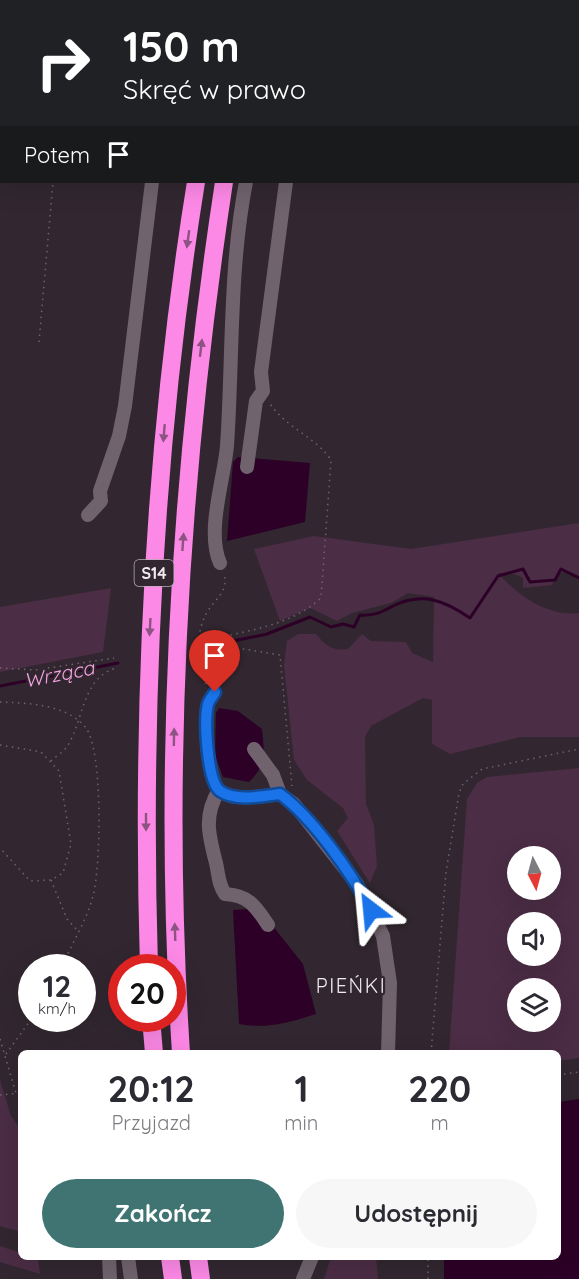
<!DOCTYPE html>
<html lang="pl">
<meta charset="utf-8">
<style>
body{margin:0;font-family:Quicksand,sans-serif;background:#f7f7f7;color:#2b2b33;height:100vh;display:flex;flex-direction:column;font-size:22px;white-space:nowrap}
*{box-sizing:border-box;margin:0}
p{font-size:20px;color:#7c7c81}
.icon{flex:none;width:33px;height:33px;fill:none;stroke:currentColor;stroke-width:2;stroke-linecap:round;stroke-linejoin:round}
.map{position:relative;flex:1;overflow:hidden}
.drawer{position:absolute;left:18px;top:1050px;width:543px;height:210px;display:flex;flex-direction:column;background:#fff;border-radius:9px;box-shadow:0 6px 24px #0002}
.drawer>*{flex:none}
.guide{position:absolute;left:0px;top:0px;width:579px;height:183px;box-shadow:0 6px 24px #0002;background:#202124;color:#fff;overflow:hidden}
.needle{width:39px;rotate:174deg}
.tools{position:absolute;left:507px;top:846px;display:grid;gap:12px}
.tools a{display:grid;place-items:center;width:54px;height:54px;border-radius:50%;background:#fff;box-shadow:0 6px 24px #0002;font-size:30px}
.speed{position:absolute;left:18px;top:954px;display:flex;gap:12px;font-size:30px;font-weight:700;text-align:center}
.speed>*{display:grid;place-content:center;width:78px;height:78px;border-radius:50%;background:#fff;box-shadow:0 6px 24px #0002;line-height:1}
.speed small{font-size:15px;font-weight:400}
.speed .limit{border:9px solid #d22;background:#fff;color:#111}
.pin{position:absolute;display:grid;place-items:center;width:51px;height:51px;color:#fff;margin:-62px -26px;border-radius:50% 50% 50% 0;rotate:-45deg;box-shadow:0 0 6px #0007}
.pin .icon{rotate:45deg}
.me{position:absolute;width:66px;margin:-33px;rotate:331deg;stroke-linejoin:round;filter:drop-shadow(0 0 4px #0008)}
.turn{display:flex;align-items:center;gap:21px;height:126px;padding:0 24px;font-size:27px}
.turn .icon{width:78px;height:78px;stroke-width:2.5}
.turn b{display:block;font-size:42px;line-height:51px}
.then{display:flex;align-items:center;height:57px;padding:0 24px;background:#0003;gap:12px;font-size:22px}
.eta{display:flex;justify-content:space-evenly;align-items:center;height:102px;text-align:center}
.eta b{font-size:36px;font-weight:700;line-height:42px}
.primary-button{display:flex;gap:12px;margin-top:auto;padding:12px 24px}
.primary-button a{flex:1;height:69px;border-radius:36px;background:#3f7472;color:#fff;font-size:24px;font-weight:700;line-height:69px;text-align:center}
.primary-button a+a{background:#f7f7f7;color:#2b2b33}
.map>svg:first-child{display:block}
.green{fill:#4b2d45;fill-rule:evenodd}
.water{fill:#2d0027}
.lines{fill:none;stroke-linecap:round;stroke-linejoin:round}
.stream{stroke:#2d0027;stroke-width:3}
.path{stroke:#6e646c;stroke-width:1.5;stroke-dasharray:1.5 4.5;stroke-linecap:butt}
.minor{stroke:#70636d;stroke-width:14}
.highway{stroke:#fd89e7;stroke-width:18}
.oneway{fill:#8d5382}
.route-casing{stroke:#114b97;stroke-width:15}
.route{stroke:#1a73e8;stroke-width:10}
.labels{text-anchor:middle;stroke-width:4.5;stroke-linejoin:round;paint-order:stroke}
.shield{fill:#322730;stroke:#b8afb6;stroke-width:1.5}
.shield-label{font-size:16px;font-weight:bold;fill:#f1e9ef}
.water-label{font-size:20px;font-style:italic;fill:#f2a3e0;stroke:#322730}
.neighbourhood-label{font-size:20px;letter-spacing:1.5px;fill:#f1e9ef;stroke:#322730}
</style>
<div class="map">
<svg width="579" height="1279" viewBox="0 0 579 1279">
<rect width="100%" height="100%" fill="#322730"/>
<g class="green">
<path d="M579 523V580L565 571 557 575 552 585 523 588V578L514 574 498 573C517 595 548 617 579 613V737H520L450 754 432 744V700L423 698 371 726 365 737 366 804 374 825 377 866 370 883 337 831 348 818 343 808 307 780 294 760 284 665 287 641 298 634H316C326 646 332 651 348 649L362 634 371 641 406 642 412 653 433 662 434 597 408 593 391 603 352 613 337 621 310 608 280 621 254 549 314 536 411 549Z"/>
<path d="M111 588 103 652 0 672V607Z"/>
<path d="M579 768V1058L558 1061V1053H449L467 799 477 783 487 777ZM550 856V890H518V856ZM550 922V956H518V922ZM550 988V1022H518V988Z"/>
<path d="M0 1080 11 1116 21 1130V1232L0 1226Z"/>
<path d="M0 1246 21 1253V1257L38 1259 40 1274 0 1262Z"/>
<path d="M331 1257H376L378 1279H324Z"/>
</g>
<g class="water">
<path d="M238 457 310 463 305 522 227 541 233 462Z"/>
<path d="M219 708 238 711 262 729C264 754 268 763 249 782L223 777 215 755 216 713Z"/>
<path d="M248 909 268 928 272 925 303 964 316 1014C289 1023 267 1029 239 1024L233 910Z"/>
<path d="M579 1099V1279H444V1257H558V1102Z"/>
</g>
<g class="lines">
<g class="stream">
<path d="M209 646 267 634 310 617 331 627 343 624 354 627 360 615C375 616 382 612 395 605 424 592 445 601 470 618L498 576 523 569 530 582 555 580 561 569 579 578"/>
<path d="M0 686 118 663"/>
</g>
<g class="path">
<path d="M85 2V0"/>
<path d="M0 10H2"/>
<path d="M39 342 53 182"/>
<path d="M213 639C250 630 292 625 321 598L331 460C315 436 284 427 269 402"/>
<path d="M225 652 245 649 280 655 292 786"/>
<path d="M0 668 35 670 114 658"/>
<path d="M206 684C194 667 196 633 206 614 214 599 229 593 224 573"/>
<path d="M0 702C27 703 67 704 86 728 103 751 101 867 93 896 87 920 71 945 61 968"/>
<path d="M0 745 41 752 59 771 71 844 63 873 51 880 30 881 0 848"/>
<path d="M51 761C56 756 64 752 68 745 84 719 82 678 116 668"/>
<path d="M51 880 67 919 77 930"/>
<path d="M0 1039 16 1093"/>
<path d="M431 1053 446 872 459 793 463 784 482 769 579 749"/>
<path d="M6 1054 32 1018"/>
<path d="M558 1075 579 1072"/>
<path d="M0 1095 21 1093"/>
<path d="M428 1279V1257"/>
</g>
<g class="minor">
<path d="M186 2V0"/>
<path d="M282 2 283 0"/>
<path d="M320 2V0"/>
<path d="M247 467 256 401 263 391 261 372 286 182"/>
<path d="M88 515 101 501 100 491 119 436 125 406 152 182"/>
<path d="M220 563C206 531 224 480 227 446 233 358 229 269 246 182"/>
<path d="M215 692C213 696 209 700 208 704 204 720 207 781 220 791 235 802 264 796 280 794"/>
<path d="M254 749 273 775 280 794 294 804 357 884 383 936 390 983 388 1053"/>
<path d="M219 790C203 816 209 836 216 863 219 876 218 883 225 894 249 895 256 907 268 925"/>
<path d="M109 1257 110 1279"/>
<path d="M128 1257 131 1279"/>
<path d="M303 1279 312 1257"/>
</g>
<g class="highway">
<path d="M229 2V0"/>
<path d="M257 2V0"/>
<path d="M149 968C141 704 154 442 196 182"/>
<path d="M151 1018 154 1053"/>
<path d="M181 1053C162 761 180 470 224 182"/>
<path d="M170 1257 173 1279"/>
<path d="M198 1257 201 1279"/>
</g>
</g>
<defs><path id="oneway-solid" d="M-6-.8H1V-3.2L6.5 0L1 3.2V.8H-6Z" transform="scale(1.5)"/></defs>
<g class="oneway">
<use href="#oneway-solid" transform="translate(188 239) rotate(98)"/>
<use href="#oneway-solid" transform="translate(201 348) rotate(-83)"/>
<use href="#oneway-solid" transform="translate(164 433) rotate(95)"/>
<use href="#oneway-solid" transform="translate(183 542) rotate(-86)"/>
<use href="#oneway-solid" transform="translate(150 627) rotate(93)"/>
<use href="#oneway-solid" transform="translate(174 737) rotate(-89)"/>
<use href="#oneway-solid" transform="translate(146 822) rotate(90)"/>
<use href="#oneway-solid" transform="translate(175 932) rotate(-92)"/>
</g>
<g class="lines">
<defs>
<path id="route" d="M215 692C213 696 209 700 208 704 204 720 207 781 220 791 235 802 264 796 280 794 313 818 352 874 371 910"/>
</defs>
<use href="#route" class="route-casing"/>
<use href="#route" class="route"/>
</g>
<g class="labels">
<rect class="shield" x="134.5" y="560" width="39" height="26" rx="4.5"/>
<g class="shield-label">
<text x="154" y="579">S14</text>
</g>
<g class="water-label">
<text transform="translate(59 674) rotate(-11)" y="7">Wrząca</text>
</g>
<g class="neighbourhood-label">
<text x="351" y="993">PIEŃKI</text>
</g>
</g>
</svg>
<div class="tools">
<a><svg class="needle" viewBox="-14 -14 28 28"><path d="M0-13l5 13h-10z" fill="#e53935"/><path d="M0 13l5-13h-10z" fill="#7c7c81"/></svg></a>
<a><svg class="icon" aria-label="sound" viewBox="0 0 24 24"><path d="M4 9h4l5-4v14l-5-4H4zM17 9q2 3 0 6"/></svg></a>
<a><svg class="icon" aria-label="layers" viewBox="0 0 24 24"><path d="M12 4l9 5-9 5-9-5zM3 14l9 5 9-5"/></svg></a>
</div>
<div class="speed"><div>12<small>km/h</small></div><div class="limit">20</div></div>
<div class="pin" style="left:215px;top:692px;background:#d93025"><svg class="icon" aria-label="arrive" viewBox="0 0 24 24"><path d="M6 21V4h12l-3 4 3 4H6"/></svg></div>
<svg class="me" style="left:371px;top:910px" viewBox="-20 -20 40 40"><path d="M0-17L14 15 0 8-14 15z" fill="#1a73e8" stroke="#fff" stroke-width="4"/></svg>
<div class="guide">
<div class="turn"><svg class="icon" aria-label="right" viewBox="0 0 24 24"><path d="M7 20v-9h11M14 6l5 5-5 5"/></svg><div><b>150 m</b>Skręć w prawo</div></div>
<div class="then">Potem<svg class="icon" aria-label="arrive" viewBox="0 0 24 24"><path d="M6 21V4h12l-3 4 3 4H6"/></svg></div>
</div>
<section class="drawer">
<div class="eta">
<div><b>20:12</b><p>Przyjazd</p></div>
<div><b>1</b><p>min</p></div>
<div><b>220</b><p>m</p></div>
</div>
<div class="primary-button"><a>Zakończ</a><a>Udostępnij</a></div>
</section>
</div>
